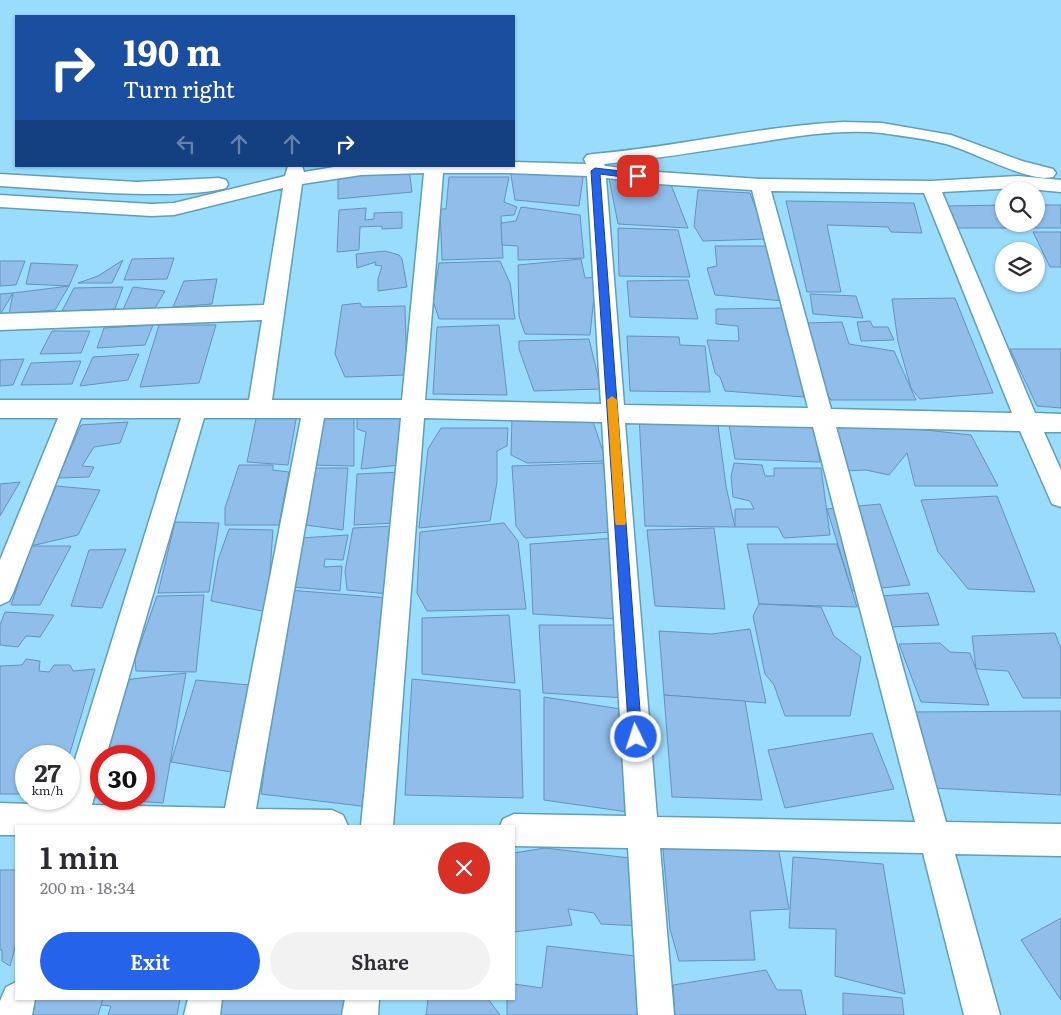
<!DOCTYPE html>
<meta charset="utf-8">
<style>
body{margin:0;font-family:Literata,serif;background:#f2f2f3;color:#2b2b33;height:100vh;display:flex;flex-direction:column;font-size:19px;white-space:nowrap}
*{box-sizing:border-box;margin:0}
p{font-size:16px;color:#7c7c81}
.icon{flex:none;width:28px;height:28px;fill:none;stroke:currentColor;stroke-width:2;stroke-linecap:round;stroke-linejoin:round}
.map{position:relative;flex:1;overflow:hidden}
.drawer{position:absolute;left:15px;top:825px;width:500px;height:175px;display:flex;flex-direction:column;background:#fff;border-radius:0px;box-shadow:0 1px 4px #0004}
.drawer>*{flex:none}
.banner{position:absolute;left:15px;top:15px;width:500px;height:152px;border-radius:0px;box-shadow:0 1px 4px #0004;background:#1a4fa0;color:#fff;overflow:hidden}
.fabs{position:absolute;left:995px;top:182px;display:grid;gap:10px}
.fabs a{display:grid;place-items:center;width:50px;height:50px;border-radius:50%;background:#fff;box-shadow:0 1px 4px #0004;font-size:25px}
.speed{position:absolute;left:15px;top:745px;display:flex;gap:10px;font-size:25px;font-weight:700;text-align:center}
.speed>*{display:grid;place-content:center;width:65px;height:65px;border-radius:50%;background:#fff;box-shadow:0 1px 4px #0004;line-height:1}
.speed small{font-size:12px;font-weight:400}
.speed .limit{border:8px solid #d22;background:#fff;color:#111}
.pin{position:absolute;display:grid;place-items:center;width:42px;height:42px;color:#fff;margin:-21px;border-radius:10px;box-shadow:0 2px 8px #0006}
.me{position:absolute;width:55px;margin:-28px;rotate:356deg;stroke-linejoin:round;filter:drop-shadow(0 0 4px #0008)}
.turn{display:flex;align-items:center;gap:18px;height:105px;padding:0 25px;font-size:22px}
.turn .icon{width:65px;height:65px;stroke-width:2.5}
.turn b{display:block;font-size:35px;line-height:42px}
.lanes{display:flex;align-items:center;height:48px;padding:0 25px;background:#0003;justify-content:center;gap:25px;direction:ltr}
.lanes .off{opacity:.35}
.round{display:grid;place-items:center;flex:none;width:52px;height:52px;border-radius:26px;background:#f2f2f3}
.head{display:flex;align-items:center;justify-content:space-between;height:85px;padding:0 25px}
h1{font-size:30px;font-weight:600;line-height:38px}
.action{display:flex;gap:10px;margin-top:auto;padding:10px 25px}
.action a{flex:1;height:58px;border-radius:30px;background:#2563eb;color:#fff;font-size:20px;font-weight:600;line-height:58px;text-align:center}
.action a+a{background:#f2f2f3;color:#2b2b33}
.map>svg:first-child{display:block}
.building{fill:#90bdea;stroke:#6691bc}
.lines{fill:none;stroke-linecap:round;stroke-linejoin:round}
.minor-casing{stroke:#5d9fbc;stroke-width:3}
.minor{fill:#fff;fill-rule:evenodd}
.route{fill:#2563eb;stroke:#184099}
.slow{fill:#f59e0b}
</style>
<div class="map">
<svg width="1061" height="1015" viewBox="0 0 1061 1015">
<rect width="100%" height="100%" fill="#9adcfc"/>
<g class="building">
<path d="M577 166 583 178 579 206 515 200 510 169Z"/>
<path d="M409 170 412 192 338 199V176Z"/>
<path d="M449 177H509L504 202 517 207 514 215 501 216 503 258 442 260 440 209H446Z"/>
<path d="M609 178 670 182 688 228 618 224Z"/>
<path d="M698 190 750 193 767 239 703 241 694 226Z"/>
<path d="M786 201 914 203 922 233 891 232 888 227 827 225 841 292H807Z"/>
<path d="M1004 205V224H1036V205H1061V228H953L947 206Z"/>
<path d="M521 207 580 215 584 258 518 260V246L502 245 501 223 516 221Z"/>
<path d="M366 208 365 220 374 219V213L402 212V228L382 229V226L360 227 359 250 337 252 339 210Z"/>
<path d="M618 228 678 230 690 277 619 276Z"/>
<path d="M1033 232H1061V267H1050Z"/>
<path d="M715 246H768L784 301 715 295 707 268 717 266Z"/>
<path d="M385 251 399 255 402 259 407 287 378 291V279L382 266 375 265 376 262 357 268 356 254Z"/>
<path d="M174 258 167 279 124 280 132 259Z"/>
<path d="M581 259 585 278 596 277 590 335 525 334 519 316 518 265Z"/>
<path d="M123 260 112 283H78L98 276Z"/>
<path d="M0 261H25L16 285 0 286Z"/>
<path d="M500 261 510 283 515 319H439L433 301 439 263Z"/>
<path d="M31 263 78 265 69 286 26 284Z"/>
<path d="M217 279 212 304 173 307 184 281Z"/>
<path d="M688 280 698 319 630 317 627 281Z"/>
<path d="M69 286 55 310 9 314 13 293Z"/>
<path d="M123 287 115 309 62 311 74 288Z"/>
<path d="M133 287 165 291 155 308 123 310Z"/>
<path d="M13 293 0 315V294Z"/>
<path d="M810 294 856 296 863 318 813 314Z"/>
<path d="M955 298 993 393 920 399 911 388 898 342 892 299Z"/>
<path d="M360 303 362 307 405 306 407 375 345 377 335 354 342 305Z"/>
<path d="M784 308 804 397 725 391 720 377 715 373 707 340 739 341 738 326 716 324V309Z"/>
<path d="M870 321 873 327H888L894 340 861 341 857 322Z"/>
<path d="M842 322 849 344 894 351 916 400H831L818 378 805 323Z"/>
<path d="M153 325 145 345 97 348 104 328Z"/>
<path d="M159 325H216L199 383 140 387Z"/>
<path d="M499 325 507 395 433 394 437 327Z"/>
<path d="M52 331H90L81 353 40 354Z"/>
<path d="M627 336 679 337 680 345 705 346 710 392 630 391Z"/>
<path d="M589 339 601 389 534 391 519 349V341Z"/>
<path d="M1010 349H1061V408L1037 406Z"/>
<path d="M139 354 128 380 80 386 93 357Z"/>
<path d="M24 359 13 385 0 386V360Z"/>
<path d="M81 361 72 384 21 385 31 363Z"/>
<path d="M588 406 606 461 527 463 511 455 512 416Z"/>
<path d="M403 412 400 465 361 469 366 432 357 429V413Z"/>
<path d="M318 413 354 416V466L308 465Z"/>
<path d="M257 414H297L288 465 247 462Z"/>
<path d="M639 416 717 418 726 486 735 527 645 526Z"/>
<path d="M728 419 813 422 820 462 735 459Z"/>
<path d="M825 419 971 435 998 486H915L907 453 889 475 866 470 842 471Z"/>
<path d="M128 422 120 443 94 447 82 466 94 467 89 477 58 478 81 425Z"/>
<path d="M441 428H508L507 446 497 451V482L490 521 419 528 428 449Z"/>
<path d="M603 463 612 532 525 538 516 526 512 466Z"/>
<path d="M734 463 762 465 765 476H774V468H821L830 535 784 538 778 527H735V509H754L750 501 733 497 731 477Z"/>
<path d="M239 465H273V470L289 472 279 525H225V508Z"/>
<path d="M308 468H348L343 530 298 524Z"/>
<path d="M401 472 397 523 354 525 357 474Z"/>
<path d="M20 482 0 516V484Z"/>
<path d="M56 486 100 490 78 535 31 546Z"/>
<path d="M997 496 1035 592 968 589 938 552 921 500Z"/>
<path d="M880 504 910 585 852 591 827 509Z"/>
<path d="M175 522 219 523 209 592 158 593Z"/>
<path d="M504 523 518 541 526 609 427 611 417 593 420 532Z"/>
<path d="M394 526 389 594 347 590 345 571 353 528Z"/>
<path d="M714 528 725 609 655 606 647 530Z"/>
<path d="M229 529 273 530 267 612 211 601 218 560Z"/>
<path d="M348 535 343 560 325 559 324 567 342 566 340 591 292 587 301 538Z"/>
<path d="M614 538 618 619 533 614 530 544Z"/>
<path d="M747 544H837L857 607 759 604Z"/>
<path d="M31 546H71L40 605H11Z"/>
<path d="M126 549 102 608 71 606 89 550Z"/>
<path d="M288 590 390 598 369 807 261 794Z"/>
<path d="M928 593 939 625 866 628 862 597Z"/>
<path d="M204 595 196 672 136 671 135 659 157 596Z"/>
<path d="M759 604 821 607 834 636 861 657 850 716H785L774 685 765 674 753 616Z"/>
<path d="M5 612 54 615 40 637 26 636 18 647 0 645V625Z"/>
<path d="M509 615 515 683 422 674V618Z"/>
<path d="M539 625H621L626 698 543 693Z"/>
<path d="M750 629 766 703 664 695 659 631 712 634Z"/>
<path d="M1055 633 1061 649V698H1023L1008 671 976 669 972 636Z"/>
<path d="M940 643 950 652 970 653 989 705 921 702 899 644Z"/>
<path d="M26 659 40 661 39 671 49 672 54 665H70L73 671 95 669 69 756H26V794H0V666L22 665Z"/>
<path d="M186 673 163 803 106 799H144V756H101V798L86 797 119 684 132 679Z"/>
<path d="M412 679 520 690 523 798 405 795Z"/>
<path d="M196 680 249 685 231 772 171 762Z"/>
<path d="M664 695 745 701 762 800 672 797Z"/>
<path d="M544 697 627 710 628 812 544 800Z"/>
<path d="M1061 711V795L933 788 913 712Z"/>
<path d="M872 733 894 789 785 808 768 750Z"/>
<path d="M662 838 778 846 789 909 750 911 755 960 679 961 670 929Z"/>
<path d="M545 848 638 859 641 926 601 924 594 913 568 909 572 925 514 932V853Z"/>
<path d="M793 857 883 864 905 994 835 976 836 929 789 928Z"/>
<path d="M0 870H16V944L10 966 2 961V950H0Z"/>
<path d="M1061 918V1000L1021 940Z"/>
<path d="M547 946 636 956 640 1015H507V999H514V984L542 988Z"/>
<path d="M766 970 777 990H801L806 1015H675L673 985Z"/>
<path d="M843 993 902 998 904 1015H843Z"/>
<path d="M32 999H103L98 1015H26Z"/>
<path d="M103 999H180L177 1015H108L111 1006 101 1005Z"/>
<path d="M212 999H356L354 1015H209Z"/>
<path d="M428 999H488L500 1015H426Z"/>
</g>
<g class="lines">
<defs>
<g id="minor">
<path d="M844 122 882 123 951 135 1022 161 1053 169 1056 173 1053 177C1029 183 972 151 946 144 926 139 903 136 882 133 840 129 797 136 754 143 704 151 655 159 604 164L605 166 658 172 760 179 931 181 1018 176 1061 180V192L1018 188 942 192 1035 413 1061 414V432H1044L1061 470V507L1052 504 1020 431 836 427 946 822 1061 824V856L955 854 1000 1015H964L923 853 660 848 674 1015H638L628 848 514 846V826H500L503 819 514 814 626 816 602 422 424 418 393 826H361L401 418H324L256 809 332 810 343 815 348 826H16V835H0V803L61 805 63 799H69V779L181 418H81L13 593 9 601 0 605V560L58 418H0V400H249L262 320 0 330V314L264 305 283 188 174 215 151 216 0 207V195L151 204 174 203 285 176 288 166H302L304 172 340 166H514V162L586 164 584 159 587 155 593 154C677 147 760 126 844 122ZM424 173 402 400H272L302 184 361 175ZM443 173H507L587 176 601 404 425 400ZM606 178 658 184 752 190 808 408 624 405ZM771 191 924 193 1012 413 831 409ZM204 418H301L225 808 92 805 101 772V756H106ZM625 423 813 427 915 822 657 817Z"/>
<path d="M0 174 137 182 219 178 226 180 228 184 226 188C203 194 177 194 153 194 102 194 51 189 0 186Z"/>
<path d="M16 982V999H35L32 1015H0V1001L6 987Z"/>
<path d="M188 999H222L220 1015H184Z"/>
<path d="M345 999H379L378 1015H342Z"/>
</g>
</defs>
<use href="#minor" class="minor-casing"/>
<use href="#minor" class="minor"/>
</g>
<path class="route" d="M595 168 638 173 642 176 638 179 600 174 642 737 640 741 636 743 631 741 629 737 591 171Z"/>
<path class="slow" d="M612 396 617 400 626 522 625 525H616L615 522 607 400Z"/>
</svg>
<div class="fabs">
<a><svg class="icon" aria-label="search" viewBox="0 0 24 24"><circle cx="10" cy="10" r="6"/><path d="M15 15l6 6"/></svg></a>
<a><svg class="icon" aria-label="layers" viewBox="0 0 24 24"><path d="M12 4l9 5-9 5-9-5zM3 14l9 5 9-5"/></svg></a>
</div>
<div class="speed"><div>27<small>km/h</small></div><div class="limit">30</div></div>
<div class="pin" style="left:638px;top:176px;background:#d93025"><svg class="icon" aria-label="arrive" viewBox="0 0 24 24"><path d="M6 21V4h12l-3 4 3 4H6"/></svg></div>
<svg class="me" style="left:636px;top:737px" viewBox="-20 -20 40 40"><circle r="17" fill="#2563eb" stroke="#fff" stroke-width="3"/><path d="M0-11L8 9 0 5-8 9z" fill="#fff"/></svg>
<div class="banner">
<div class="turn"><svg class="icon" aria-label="right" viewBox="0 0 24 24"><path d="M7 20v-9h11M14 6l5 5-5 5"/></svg><div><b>190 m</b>Turn right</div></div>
<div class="lanes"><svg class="icon off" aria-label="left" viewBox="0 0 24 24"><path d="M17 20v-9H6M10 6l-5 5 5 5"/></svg><svg class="icon off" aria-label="ahead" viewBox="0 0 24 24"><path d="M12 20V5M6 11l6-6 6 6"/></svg><svg class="icon off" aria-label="ahead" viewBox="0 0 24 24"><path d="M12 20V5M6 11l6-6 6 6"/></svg><svg class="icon" aria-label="right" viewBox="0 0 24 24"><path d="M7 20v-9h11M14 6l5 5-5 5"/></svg></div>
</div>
<section class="drawer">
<div class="head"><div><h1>1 min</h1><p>200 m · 18:34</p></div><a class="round" style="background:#d93025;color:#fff"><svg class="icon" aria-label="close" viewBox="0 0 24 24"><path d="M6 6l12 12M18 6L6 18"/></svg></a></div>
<div class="action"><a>Exit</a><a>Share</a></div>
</section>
</div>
